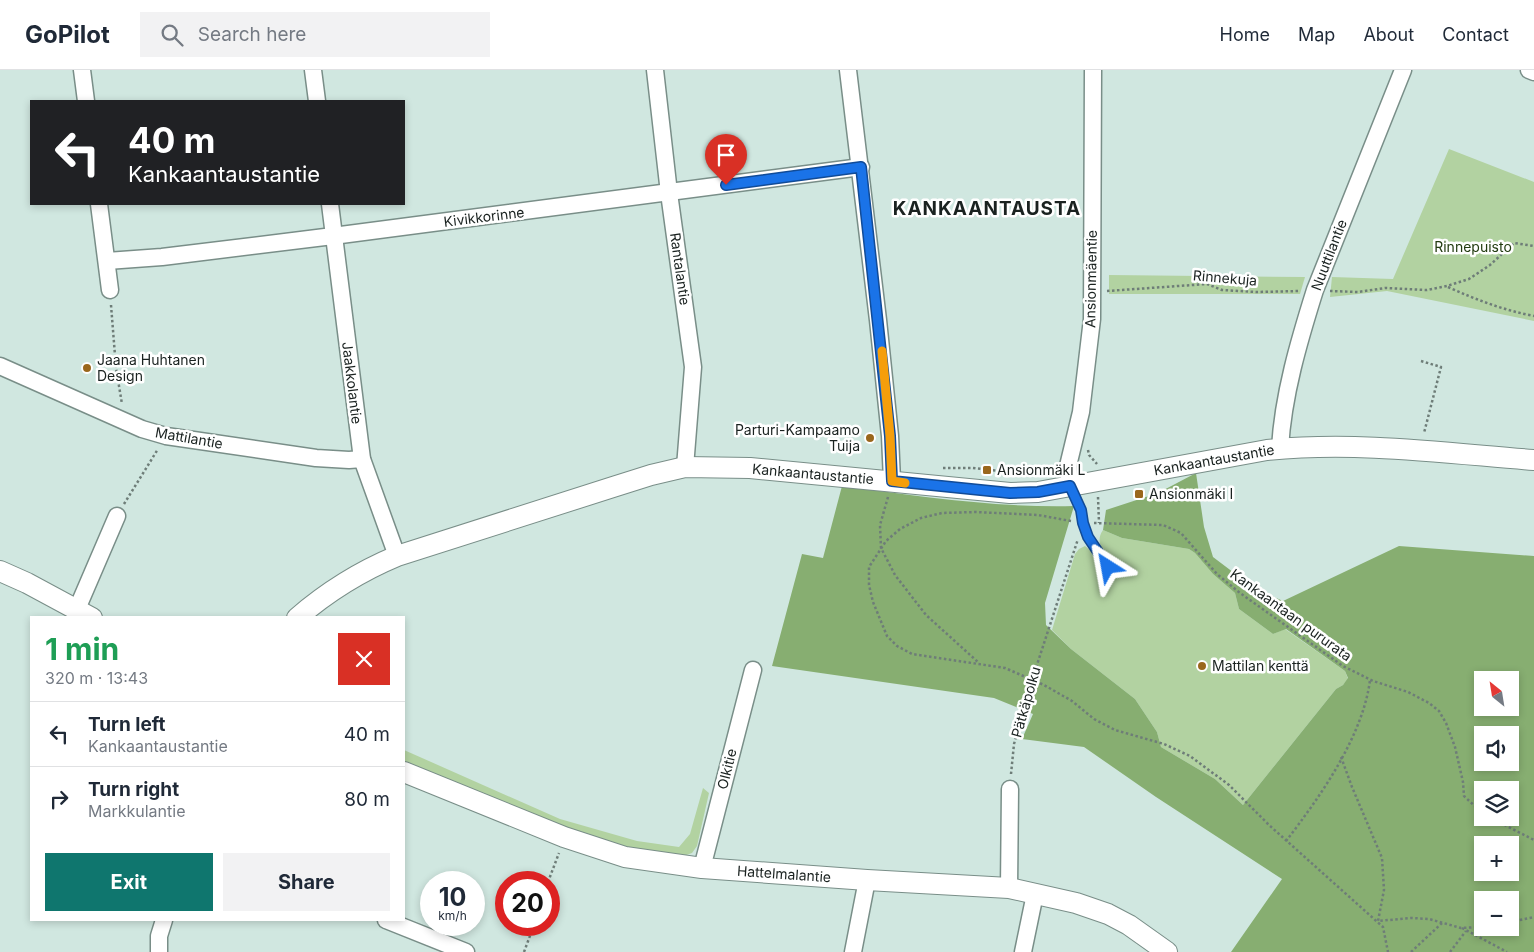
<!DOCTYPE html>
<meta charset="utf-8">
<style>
body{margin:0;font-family:Inter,sans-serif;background:#f2f2f3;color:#1f2937;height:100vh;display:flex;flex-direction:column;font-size:19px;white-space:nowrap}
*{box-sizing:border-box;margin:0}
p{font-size:16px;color:#747a83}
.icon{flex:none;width:28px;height:28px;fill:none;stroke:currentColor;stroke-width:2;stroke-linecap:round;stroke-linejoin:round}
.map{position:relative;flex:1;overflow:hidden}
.panel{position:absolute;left:30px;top:546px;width:375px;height:305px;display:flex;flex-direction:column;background:#fff;border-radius:0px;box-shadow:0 2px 8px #0003}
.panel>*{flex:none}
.guide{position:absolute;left:30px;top:30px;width:375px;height:105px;border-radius:0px;box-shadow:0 2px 8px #0003;background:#202124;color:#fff;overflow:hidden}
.needle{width:32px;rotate:330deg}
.controls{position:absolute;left:1474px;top:601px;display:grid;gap:10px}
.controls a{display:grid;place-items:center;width:45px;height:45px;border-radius:0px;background:#fff;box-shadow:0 2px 8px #0003;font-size:25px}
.speed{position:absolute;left:420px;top:801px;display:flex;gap:10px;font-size:25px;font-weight:700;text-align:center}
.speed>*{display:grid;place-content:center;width:65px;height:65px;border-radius:50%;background:#fff;box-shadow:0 2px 8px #0003;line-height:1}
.speed small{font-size:12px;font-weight:400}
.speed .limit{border:8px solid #d22;background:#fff;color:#111}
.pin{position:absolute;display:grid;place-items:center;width:42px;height:42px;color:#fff;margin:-51px -21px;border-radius:50% 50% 50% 0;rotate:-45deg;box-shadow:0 0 5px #0007}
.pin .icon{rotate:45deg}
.me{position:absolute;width:55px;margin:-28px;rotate:326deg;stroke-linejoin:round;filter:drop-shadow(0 0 4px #0008)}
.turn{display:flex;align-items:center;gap:18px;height:105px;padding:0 15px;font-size:22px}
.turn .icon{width:65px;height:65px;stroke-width:2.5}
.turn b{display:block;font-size:35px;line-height:42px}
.round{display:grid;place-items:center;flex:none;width:52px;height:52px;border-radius:0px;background:#f2f2f3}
.summary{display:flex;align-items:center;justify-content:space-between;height:85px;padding:0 15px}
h1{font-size:30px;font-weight:700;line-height:38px;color:#1e9e55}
.cta{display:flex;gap:10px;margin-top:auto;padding:10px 15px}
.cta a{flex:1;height:58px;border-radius:0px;background:#0f766e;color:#fff;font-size:20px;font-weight:700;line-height:58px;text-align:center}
.cta a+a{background:#f2f2f3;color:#1f2937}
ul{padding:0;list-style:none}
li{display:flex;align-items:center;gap:15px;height:65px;padding:0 15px;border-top:1px solid #e0e1e3}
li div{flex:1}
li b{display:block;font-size:19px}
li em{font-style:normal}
header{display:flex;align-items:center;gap:30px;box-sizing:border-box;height:70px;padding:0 25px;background:#fff;border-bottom:1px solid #e0e1e3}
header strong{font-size:24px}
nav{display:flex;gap:28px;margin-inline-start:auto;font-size:18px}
.search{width:350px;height:45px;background:#f2f2f3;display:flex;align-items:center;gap:12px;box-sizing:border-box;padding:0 18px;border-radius:0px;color:#747a83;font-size:19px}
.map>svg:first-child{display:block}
.green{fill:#b2d2a1}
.forest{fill:#87ae71;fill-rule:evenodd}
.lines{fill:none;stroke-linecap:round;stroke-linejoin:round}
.service-casing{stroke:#798e88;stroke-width:10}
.minor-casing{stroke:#798e88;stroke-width:19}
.tertiary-casing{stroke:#798e88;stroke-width:22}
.path{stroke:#6e7d78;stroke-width:2.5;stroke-dasharray:2.5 2.5;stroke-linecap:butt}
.service{stroke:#fff;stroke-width:8}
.minor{stroke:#fff;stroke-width:16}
.tertiary{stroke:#fff;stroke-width:20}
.route-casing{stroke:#114b97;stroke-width:12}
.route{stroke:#1a73e8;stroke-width:9}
.slow{stroke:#f59e0b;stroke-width:9}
.poi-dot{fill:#9a671c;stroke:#fff;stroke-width:2}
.labels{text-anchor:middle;stroke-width:5;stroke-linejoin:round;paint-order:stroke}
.street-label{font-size:14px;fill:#1a2220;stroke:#fff}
.park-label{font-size:14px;fill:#223b10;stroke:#fff}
.poi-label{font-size:14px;fill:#1a2220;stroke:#fff;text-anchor:start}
.district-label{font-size:19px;font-weight:bold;letter-spacing:1px;fill:#1a2220;stroke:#fff}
</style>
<header>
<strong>GoPilot</strong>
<div class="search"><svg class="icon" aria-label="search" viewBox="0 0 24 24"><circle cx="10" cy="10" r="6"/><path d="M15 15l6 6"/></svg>Search here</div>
<nav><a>Home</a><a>Map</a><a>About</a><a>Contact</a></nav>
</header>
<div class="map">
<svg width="1534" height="882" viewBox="0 0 1534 882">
<rect width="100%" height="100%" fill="#d0e7e0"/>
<g class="green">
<path d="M1449 79 1534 112V251L1387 221 1330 227 1332 207 1393 209Z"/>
<path d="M1109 205 1305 207 1300 224H1109Z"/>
<path d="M1103 460 1122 468 1189 479 1195 483 1213 504 1235 523 1239 539 1273 564 1285 559 1345 601 1348 609 1343 615 1336 619 1243 735 1215 709 1161 677 1157 662 1135 629 1071 579 1052 560 1075 484 1079 479 1085 476 1092 482 1106 501 1111 496C1105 484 1094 472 1103 460Z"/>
<path d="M404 680 560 749 637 771 679 777 690 764 703 718 709 723 697 776 692 783 678 788 613 774 534 749 404 694Z"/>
</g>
<path class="forest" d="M1196 403 1204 457 1213 487 1254 518 1283 531 1399 476 1534 486V882H1231L1282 809 1156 727 1084 677 1022 669 1033 644 994 628 772 596 802 484 823 488 842 416C919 426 996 438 1074 436L1045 533 1046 555 1071 579 1135 629 1157 662 1161 677 1215 709 1243 735 1336 619 1343 615 1348 608 1345 601 1286 559 1273 564 1239 539 1235 523 1213 504 1195 483 1189 479 1122 468 1103 460 1106 440 1158 423ZM1482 610H1510V638H1482ZM1482 665H1510V692H1482ZM1482 720H1510V748H1482ZM1482 775H1510V802H1482ZM1482 830H1510V858H1482Z"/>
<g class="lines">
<defs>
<path id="service" d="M1071 418 1081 440 1083 453 1088 467 1108 497"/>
<g id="minor">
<path d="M82 0 86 31"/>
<path d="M313 0 317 31"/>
<path d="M655 0 669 123 693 297 685 397"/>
<path d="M848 0 878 250 890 366 892 411"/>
<path d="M1529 0 1534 2"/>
<path d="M99 134 110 220"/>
<path d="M330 134 362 389 397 486"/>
<path d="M107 191 162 187 333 166 861 97"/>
<path d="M0 296 142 359 166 366 316 388 349 390 362 389"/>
<path d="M1280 378C1283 325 1299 271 1315 220L1403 0"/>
<path d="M1070 416 1068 396 1081 342 1092 249 1093 0"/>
<path d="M77 539 117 446"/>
<path d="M702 798 753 600"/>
<path d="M1009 818 1010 719"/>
<path d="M386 850 466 882"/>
<path d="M159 882V866L164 850"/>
<path d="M853 882 867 810"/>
<path d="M1023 882 1035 824"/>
</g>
<g id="tertiary">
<path d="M0 501 27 513 92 548"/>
<path d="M297 548C327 522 361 501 397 486L613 417 651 405 685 397 750 398 1010 423 1038 422 1267 380C1356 371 1445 383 1534 390"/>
<path d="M404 702 564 767 625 787 702 798 867 810 1009 818 1076 833 1108 844 1129 855 1167 882"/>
</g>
</defs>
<use href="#service" class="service-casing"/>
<use href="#minor" class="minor-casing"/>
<use href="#tertiary" class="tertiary-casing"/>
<g class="path">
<path d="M1448 217C1477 230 1503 240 1534 246"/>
<path d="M1107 221 1207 214 1222 220 1257 222 1300 221"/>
<path d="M1330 221 1358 222 1385 218 1427 220 1447 216 1469 209 1490 195 1514 173 1534 176"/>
<path d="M111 235 116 298 122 334"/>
<path d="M1421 291 1441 297 1424 363"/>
<path d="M1088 380 1089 385 1097 394"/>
<path d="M943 398H973L1025 404"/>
<path d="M1040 403 1047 399 1053 398"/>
<path d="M888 427 880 455 881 478 895 505 926 545 979 593"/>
<path d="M1098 427 1099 453"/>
<path d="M124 434 158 379"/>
<path d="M1071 451 1038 445 976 442 942 443 921 448 900 459 886 471 869 497V515L873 532 887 566 897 576 912 584 1005 598 1044 615 1072 631 1094 649 1115 660 1164 674 1190 686 1229 715 1269 755 1383 857 1388 882"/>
<path d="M1094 453 1163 455 1181 463 1217 504 1240 523 1343 596 1373 611 1408 622 1429 633 1439 641 1446 653 1455 677 1463 712 1464 726 1482 743"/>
<path d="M1341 687 1352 717 1382 788 1384 820 1378 851 1411 848 1429 849 1461 858 1482 857"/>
<path d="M1011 704 1014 674 1032 610 1078 469"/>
<path d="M1491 748 1534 770"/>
<path d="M1286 771C1320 727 1363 666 1370 610"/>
<path d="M548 812 559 783"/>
<path d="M1510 852 1534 847"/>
<path d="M1462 858 1507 882"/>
<path d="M524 882 534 855"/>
<path d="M1411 882 1442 853"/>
<path d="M1450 882 1466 861"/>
</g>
<use href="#service" class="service"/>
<use href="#minor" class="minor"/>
<use href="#tertiary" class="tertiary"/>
</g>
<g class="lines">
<defs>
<path id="route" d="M726 115 861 97 890 366 892 411 1010 423 1038 422 1070 416 1081 440 1083 453 1088 467 1108 497"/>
</defs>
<use href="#route" class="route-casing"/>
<use href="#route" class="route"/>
<path class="slow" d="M882 281 890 366 892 411 905 413"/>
</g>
<g class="poi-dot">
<circle cx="87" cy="298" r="5"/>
<circle cx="870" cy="368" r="5"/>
<rect x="982" y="395" width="10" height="10" rx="2.5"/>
<rect x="1134" y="419" width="10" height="10" rx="2.5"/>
<circle cx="1202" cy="596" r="5"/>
</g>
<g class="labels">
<g class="street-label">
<text transform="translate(484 147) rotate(-7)" y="5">Kivikkorinne</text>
<text transform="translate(1329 185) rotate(-69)" y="5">Nuuttilantie</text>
<text transform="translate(680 199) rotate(82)" y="5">Rantalantie</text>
<text transform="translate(1225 208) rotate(5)" y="5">Rinnekuja</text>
<text transform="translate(1091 209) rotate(-89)" y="5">Ansionmäentie</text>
<text transform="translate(352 313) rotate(83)" y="5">Jaakkolantie</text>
<text transform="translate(189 368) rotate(10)" y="5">Mattilantie</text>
<text transform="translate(1214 390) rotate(-10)" y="5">Kankaantaustantie</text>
<text transform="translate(813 404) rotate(5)" y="5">Kankaantaustantie</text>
<text transform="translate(1291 545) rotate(36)" y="5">Kankaantaan pururata</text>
<text transform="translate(1026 632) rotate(-74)" y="5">Pätkäpolku</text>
<text transform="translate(727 699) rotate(-76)" y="5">Olkitie</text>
<text transform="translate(784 804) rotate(4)" y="5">Hattelmalantie</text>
</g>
<g class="park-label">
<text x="1473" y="182">Rinnepuisto</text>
</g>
<g class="poi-label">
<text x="97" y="295">Jaana Huhtanen<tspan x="97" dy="16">Design</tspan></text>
<text x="860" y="365" text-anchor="end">Parturi-Kampaamo<tspan x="860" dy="16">Tuija</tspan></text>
<text x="997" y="405">Ansionmäki L</text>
<text x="1149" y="429">Ansionmäki I</text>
<text x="1212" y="601">Mattilan kenttä</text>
</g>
<g class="district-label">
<text x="987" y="145">KANKAANTAUSTA</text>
</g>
</g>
</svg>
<div class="controls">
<a><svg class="needle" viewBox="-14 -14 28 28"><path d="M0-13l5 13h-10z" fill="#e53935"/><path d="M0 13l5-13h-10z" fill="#747a83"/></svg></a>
<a><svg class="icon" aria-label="sound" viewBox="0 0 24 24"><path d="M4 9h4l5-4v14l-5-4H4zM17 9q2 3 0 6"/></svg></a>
<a><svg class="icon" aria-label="layers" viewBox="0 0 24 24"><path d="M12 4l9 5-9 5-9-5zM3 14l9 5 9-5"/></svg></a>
<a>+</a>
<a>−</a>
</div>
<div class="speed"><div>10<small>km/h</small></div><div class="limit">20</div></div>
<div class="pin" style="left:726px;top:115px;background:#d93025"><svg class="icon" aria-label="arrive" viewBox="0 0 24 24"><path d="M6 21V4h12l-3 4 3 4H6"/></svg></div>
<svg class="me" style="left:1108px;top:497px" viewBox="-20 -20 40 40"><path d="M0-17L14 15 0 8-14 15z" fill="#1a73e8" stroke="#fff" stroke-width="4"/></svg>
<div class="guide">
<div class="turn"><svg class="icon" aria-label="left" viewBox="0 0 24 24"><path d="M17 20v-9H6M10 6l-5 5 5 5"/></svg><div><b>40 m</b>Kankaantaustantie</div></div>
</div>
<section class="panel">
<div class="summary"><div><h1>1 min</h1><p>320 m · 13:43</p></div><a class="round" style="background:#d93025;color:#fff"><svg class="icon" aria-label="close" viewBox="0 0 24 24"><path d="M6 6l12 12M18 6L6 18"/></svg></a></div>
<ul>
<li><svg class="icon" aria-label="left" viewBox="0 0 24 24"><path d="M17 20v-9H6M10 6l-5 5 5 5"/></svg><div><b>Turn left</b><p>Kankaantaustantie</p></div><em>40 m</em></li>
<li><svg class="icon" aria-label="right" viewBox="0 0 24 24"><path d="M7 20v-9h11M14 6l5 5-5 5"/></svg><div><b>Turn right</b><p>Markkulantie</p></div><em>80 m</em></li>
</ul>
<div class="cta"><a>Exit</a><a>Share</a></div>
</section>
</div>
